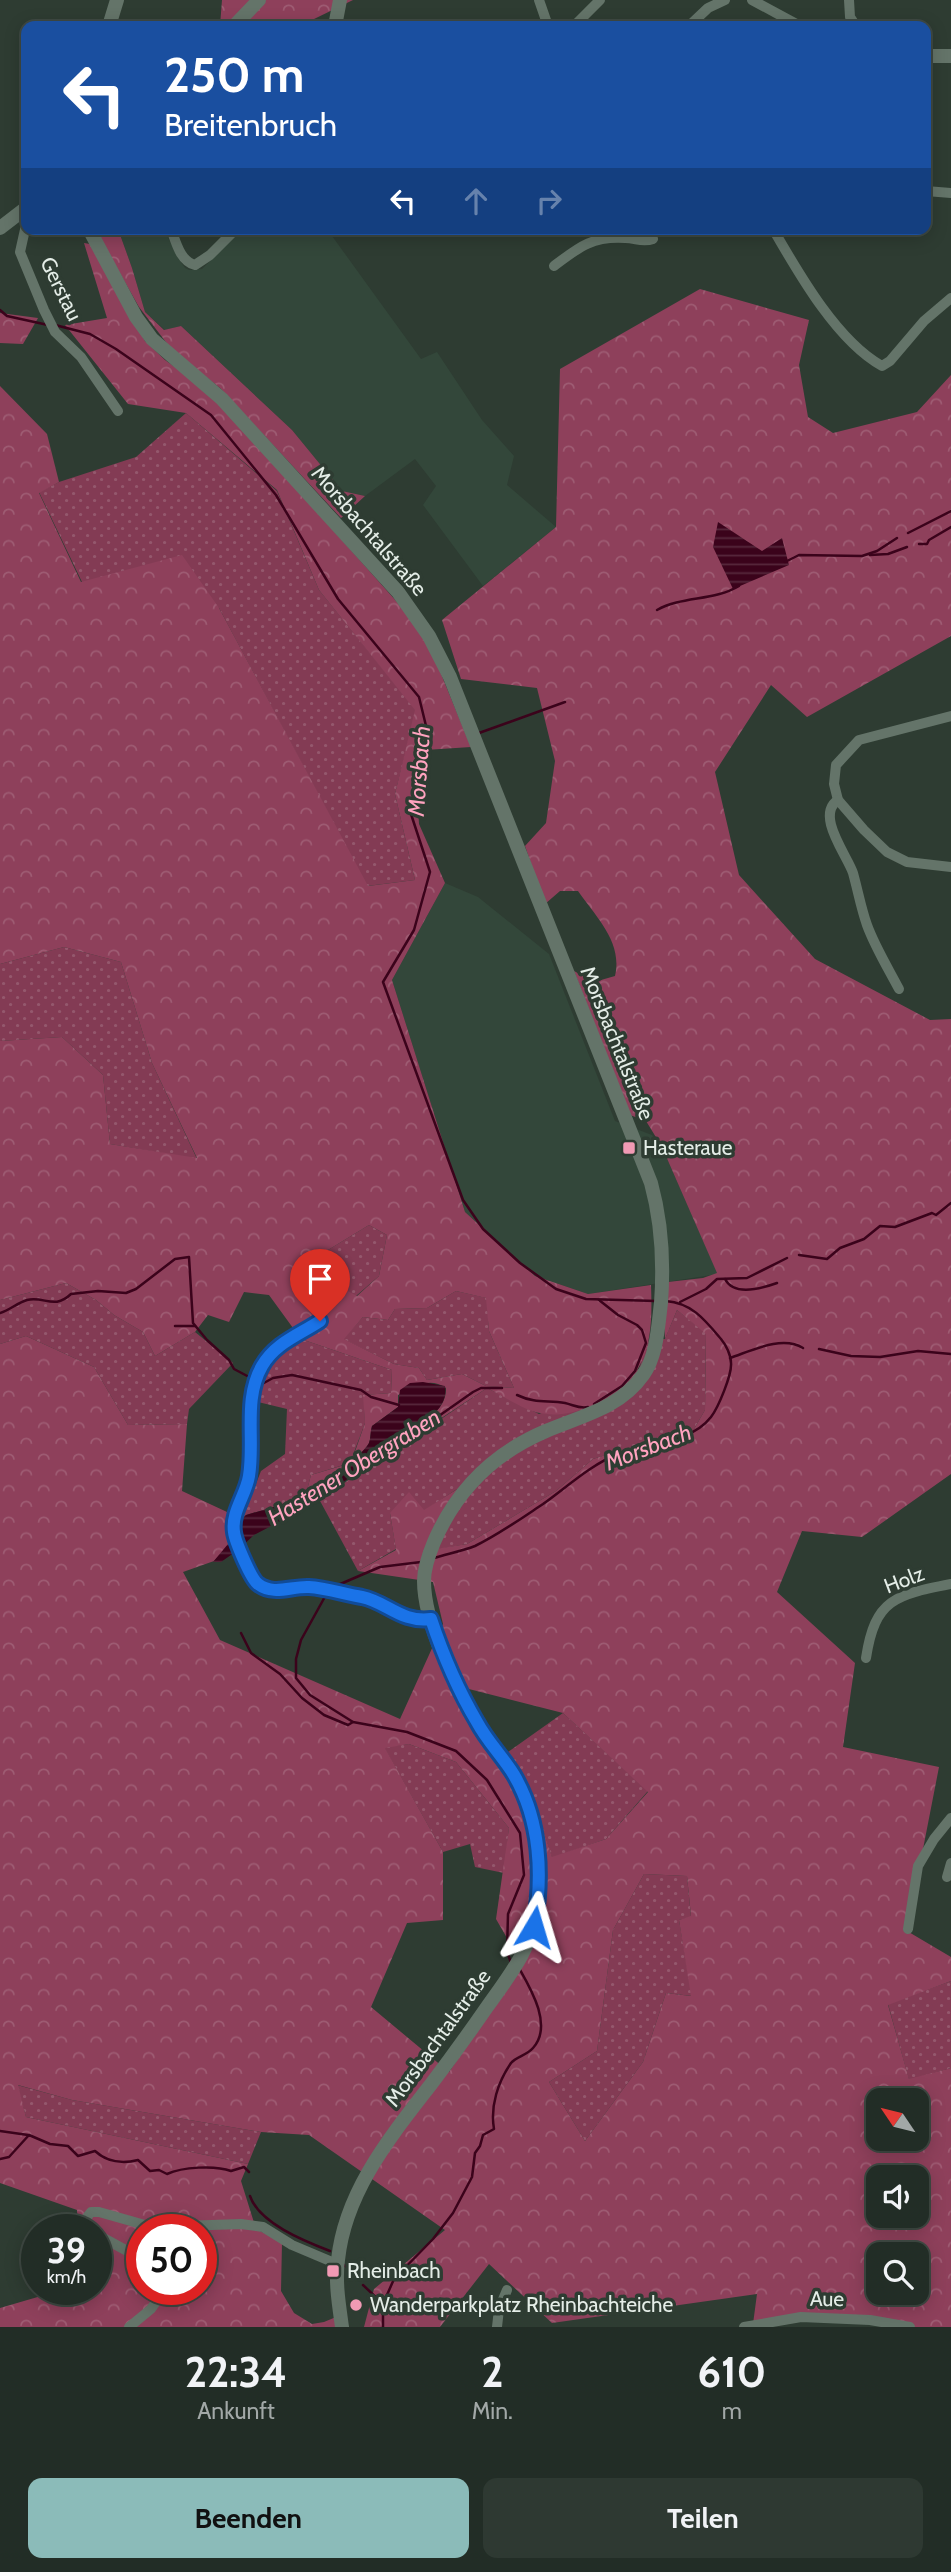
<!DOCTYPE html>
<html lang="de">
<meta charset="utf-8">
<style>
body{margin:0;font-family:Cabin,sans-serif;background:#2e3932;color:#f1f3f6;height:100vh;display:flex;flex-direction:column;font-size:26px;white-space:nowrap}
*{box-sizing:border-box;margin:0}
p{font-size:23px;color:#a2a8a7}
.icon{flex:none;width:38px;height:38px;fill:none;stroke:currentColor;stroke-width:2;stroke-linecap:round;stroke-linejoin:round}
.map{position:relative;height:2327px;overflow:hidden}
.sheet{display:flex;flex-direction:column;background:#222d26;flex:1}
.sheet>*{flex:none}
.guide{position:absolute;left:21px;top:21px;width:910px;height:214px;border-radius:14px;box-shadow:0 4px 18px #0003,0 0 0 2px #3f4943;background:#1a4fa0;color:#fff;overflow:hidden}
.needle{width:46px;rotate:305deg}
.controls{position:absolute;left:866px;top:2088px;display:grid;gap:14px}
.controls a{display:grid;place-items:center;width:63px;height:63px;border-radius:14px;background:#222d26;box-shadow:0 4px 18px #0003,0 0 0 2px #3f4943;font-size:35px}
.speed{position:absolute;left:21px;top:2214px;display:flex;gap:14px;font-size:35px;font-weight:700;text-align:center}
.speed>*{display:grid;place-content:center;width:91px;height:91px;border-radius:50%;background:#222d26;box-shadow:0 4px 18px #0003,0 0 0 2px #3f4943;line-height:1}
.speed small{font-size:18px;font-weight:400}
.speed .limit{border:10px solid #d22;background:#fff;color:#111}
.pin{position:absolute;display:grid;place-items:center;width:60px;height:60px;color:#fff;margin:-72px -30px;border-radius:50% 50% 50% 0;rotate:-45deg;box-shadow:0 0 7px #0007}
.pin .icon{rotate:45deg}
.me{position:absolute;width:77px;margin:-38px;rotate:7deg;stroke-linejoin:round;filter:drop-shadow(0 0 5px #0008)}
.turn{display:flex;align-items:center;gap:24px;height:147px;padding:0 28px;font-size:32px}
.turn .icon{width:91px;height:91px;stroke-width:2.5}
.turn b{display:block;font-size:49px;line-height:60px}
.lanes{display:flex;align-items:center;height:66px;padding:0 28px;background:#0003;justify-content:center;gap:35px;direction:ltr}
.lanes .off{opacity:.35}
.eta{display:flex;justify-content:space-evenly;align-items:center;height:119px;text-align:center}
.eta b{font-size:42px;font-weight:800;line-height:49px}
.button{display:flex;gap:14px;margin-top:auto;padding:14px 28px}
.button a{flex:1;height:80px;border-radius:14px;background:#8bbbb9;color:#111;font-size:28px;font-weight:800;line-height:80px;text-align:center}
.button a+a{background:#2e3932;color:#f1f3f6}
.map>svg:first-child{display:block}
.built{fill:#33473a}
.green{fill:url(#green-dots)}
.forest{fill:url(#forest-crowns);fill-rule:evenodd}
.water{fill:url(#water-rules)}
.lines{fill:none;stroke-linecap:round;stroke-linejoin:round}
.stream{stroke:#3b031b;stroke-width:2.5}
.minor{stroke:#647469;stroke-width:10}
.secondary{stroke:#647469;stroke-width:14}
.route-casing{stroke:#114b97;stroke-width:18}
.route{stroke:#1a73e8;stroke-width:12}
.poi-dot{fill:#f19ab4;stroke:#2e3c32;stroke-width:2.5}
.labels{text-anchor:middle;stroke-width:7;stroke-linejoin:round;paint-order:stroke}
.street-label{font-size:21px;fill:#e4ede7;stroke:#2e3c32}
.poi-label{font-size:21px;fill:#e4ede7;stroke:#2e3c32;text-anchor:start}
.water-label{font-size:23px;font-style:italic;fill:#ffa3bf;stroke:#2e3c32}
</style>
<div class="map">
<svg width="951" height="2327" viewBox="0 0 951 2327">
<defs>
<pattern id="green-dots" width="8" height="8" patternUnits="userSpaceOnUse" patternTransform="scale(1.75)"><rect width="8" height="8" fill="#833b54"/><path d="M2 2h.1M6 6h.1" fill="none" stroke="#94586d" stroke-width="1.8" stroke-linecap="round"/></pattern>
<pattern id="forest-crowns" width="20" height="18" patternUnits="userSpaceOnUse" patternTransform="scale(1.75)"><rect width="20" height="18" fill="#8e405b"/><path d="M2 6a3 3 0 1 1 6 0M12 15a3 3 0 1 1 6 0" fill="none" stroke="#9e5c73"/></pattern>
<pattern id="water-rules" width="6" height="5" patternUnits="userSpaceOnUse" patternTransform="scale(1.75)"><rect width="6" height="5" fill="#3b031b"/><path d="M0 2.5h6" fill="none" stroke="#57283c"/></pattern>
</defs>
<rect width="100%" height="100%" fill="#2e3c32"/>
<g class="built">
<path d="M118 229H164L178 258 185 268 189 270 202 269 242 229H327L421 359 437 352 482 420 514 456 507 485 556 527 483 586 423 505 436 486 415 459 365 496 342 491 292 430 181 326 165 330 145 312 132 268Z"/>
<path d="M445 883 478 897 549 954 615 1121 652 1135 662 1147 718 1274 588 1294 535 1276 465 1212 392 980Z"/>
</g>
<g class="green">
<path d="M186 413 277 491 319 590 416 710 395 794 415 880 367 886 219 608 82 582 39 492 59 482 136 457Z"/>
<path d="M64 947 121 962 152 1063 197 1159 110 1144 103 1075 62 1037 0 1041V964Z"/>
<path d="M369 1225 387 1235 379 1276 356 1296 329 1281 328 1250Z"/>
<path d="M66 1283 96 1300 114 1315 143 1332 155 1356 195 1332 233 1363 189 1409 187 1424 128 1425 94 1367 26 1336 0 1344V1300Z"/>
<path d="M456 1291 487 1298 489 1331 514 1388 486 1386 462 1374 427 1380 419 1368 394 1364 343 1339 363 1317 388 1320 395 1309 427 1308Z"/>
<path d="M677 1310 706 1333 705 1410 690 1436 649 1441 593 1459 556 1491 467 1544 428 1551 457 1489 424 1511 390 1513 396 1549 358 1571 319 1499 321 1500 380 1457 401 1446 487 1388 539 1414 639 1369 649 1340 665 1339Z"/>
<path d="M301 1339 392 1370 391 1393 364 1395 365 1423 350 1463 311 1475 305 1498 246 1515 242 1519 261 1471 285 1454 287 1409 258 1402 259 1381 274 1353Z"/>
<path d="M563 1713 648 1791 606 1839 552 1858 535 1804 505 1754Z"/>
<path d="M409 1744 456 1762 509 1828 504 1873 475 1867 470 1844 443 1852 384 1747Z"/>
<path d="M644 1874 687 1876 691 1917 679 1920 692 1996 666 1993 643 2062 585 2141 549 2082 597 2051 613 1930Z"/>
<path d="M951 1981V2068L909 2080 888 2004Z"/>
<path d="M17 2085 72 2100 261 2132 248 2164 26 2117Z"/>
</g>
<g class="forest">
<path d="M222 0H353L312 20 308 26H220Z"/>
<path d="M95 229H118L132 268 145 312 164 330 181 326 292 430 342 491 365 496 341 518 220 388 172 350 139 307Z"/>
<path d="M84 243 90 244 145 341 165 360 210 392 405 611 430 647 471 747 425 750 418 808 419 824 445 883 392 980 465 1212 535 1276 588 1294 651 1285C653 1339 650 1377 597 1403 579 1412 561 1417 540 1413 526 1411 501 1395 487 1388L408 1440 406 1433C423 1423 447 1410 446 1388 429 1376 414 1387 398 1395V1407L372 1426C370 1432 371 1438 369 1443 360 1459 332 1471 328 1485L305 1498 311 1475 351 1463 365 1423 363 1395 391 1393 392 1370 301 1339 269 1295 244 1292 229 1322 208 1315 195 1332 155 1356 143 1332 114 1315 96 1300 66 1283 0 1300V1041L62 1037 103 1075 110 1144 197 1158 152 1063 121 962 64 947 0 964V386L47 434 59 482 39 493 81 582 182 555 219 608 368 886 415 880 395 794 415 710 319 590 277 490 186 413 128 404 65 325 107 318ZM369 1225 387 1235 379 1276 357 1296 330 1281 328 1250ZM456 1291 486 1298 489 1331 514 1388 486 1386 462 1374 427 1380 419 1368 394 1364 344 1339 363 1317 388 1320 395 1309 427 1308Z"/>
<path d="M700 289 809 320 799 365 808 417 833 433 917 412 951 375V636L807 717 771 685 715 772 739 875 815 959 930 1020 951 1019V1474L862 1537 802 1531 777 1592 855 1663 843 1747 939 1767 907 1931 951 1957V1981L888 2005 909 2079 951 2068V2327H889L842 2316 753 2324 757 2294 552 2323 489 2264 440 2327H364L374 2289 445 2230 309 2135 261 2132 72 2100 18 2085 26 2117 248 2164 241 2181 256 2229 282 2242 281 2291 294 2313 312 2324 324 2322 336 2317 337 2327H0V2308L65 2289H96V2230L78 2229 77 2210 0 2183V1344L26 1336 94 1367 128 1425 187 1424 182 1491 242 1519 239 1536 214 1561 183 1572 220 1640 400 1719 443 1624 433 1582 358 1571 396 1550 390 1513 409 1492 424 1510 459 1488 429 1550 467 1544 556 1491 593 1459 649 1441 690 1436 705 1410 706 1334 677 1310 665 1339 664 1321 668 1282 703 1278 717 1273 662 1147 646 1121 630 1115 574 971 594 982 615 976C623 942 596 917 578 891H560L545 904 525 846 546 823 555 761 537 688 461 679 442 620 556 527 560 369ZM465 1688 563 1713 648 1792 606 1839 552 1857 535 1804ZM409 1744 456 1762 509 1828 496 1919 522 1964 449 2072 371 2007 407 1923 443 1920V1852L385 1748ZM644 1874 687 1876 691 1916 679 1920 691 1996 666 1993 643 2062 585 2141 549 2082 597 2051 613 1930ZM878 2100H917V2138H878ZM878 2177H917V2216H878ZM142 2230H201V2289H142ZM878 2254H917V2292H878Z"/>
<path d="M0 313 38 318 23 344 0 343Z"/>
</g>
<g class="water">
<path d="M718 522 762 551 782 538 789 565 733 589 713 547Z"/>
<path d="M423 1382 445 1386C449 1409 423 1423 406 1433L408 1440 350 1477 321 1500 254 1535 238 1550 221 1562H213L228 1544 239 1536 242 1519 246 1515 305 1498 328 1485C331 1472 360 1459 369 1443 371 1438 370 1432 372 1426L398 1407 400 1390 410 1383Z"/>
</g>
<g class="lines">
<g class="stream">
<path d="M0 310 7 316 48 325"/>
<path d="M55 325 90 334 116 349 211 415 276 495 338 599 419 697 427 730 411 814 430 872 414 930 383 982 463 1200 483 1229 520 1263 556 1289 586 1299 656 1301"/>
<path d="M908 533 951 511"/>
<path d="M919 544H927L929 540 951 527"/>
<path d="M870 555 888 554 907 547"/>
<path d="M785 562 799 555 862 556 877 551 897 538"/>
<path d="M657 610C682 596 714 601 739 586"/>
<path d="M479 733 565 702"/>
<path d="M799 1255 827 1259 840 1248 864 1239 880 1226 895 1227 932 1213 936 1215 951 1203"/>
<path d="M725 1279C734 1297 763 1288 777 1283"/>
<path d="M680 1302 706 1289 717 1279 747 1278 787 1258"/>
<path d="M0 1313C10 1310 17 1303 27 1300 45 1296 54 1310 71 1294L98 1291 126 1293 136 1289 175 1259 189 1257 193 1323 207 1340 229 1360 234 1369 251 1378"/>
<path d="M175 1326H195"/>
<path d="M819 1349 851 1356 880 1357 918 1351 951 1354"/>
<path d="M730 1358C751 1351 782 1335 803 1348"/>
<path d="M262 1384 273 1378 292 1375 361 1390 371 1397 399 1405"/>
<path d="M517 1395C536 1404 547 1400 565 1403 574 1405 579 1409 588 1407"/>
<path d="M594 1404 622 1386 635 1371 646 1343 642 1330 637 1325 618 1315 599 1300"/>
<path d="M406 1439 473 1392 481 1388H502"/>
<path d="M434 1558C447 1554 462 1551 475 1546 498 1535 522 1518 543 1504 567 1487 590 1465 618 1454 648 1442 690 1444 711 1417 718 1408 732 1375 731 1363 731 1355 726 1345 721 1339 705 1320 692 1303 666 1301"/>
<path d="M331 1588 380 1567 421 1562"/>
<path d="M327 1593 301 1640 296 1659V1678L310 1695 353 1722 407 1732 456 1751 487 1780 520 1833 524 1875 508 1914 507 1951 511 1963"/>
<path d="M241 1633 251 1653 280 1674 302 1698 324 1715 348 1725 353 1722"/>
<path d="M0 2131 28 2135"/>
<path d="M0 2159 9 2157 29 2135 50 2144 68 2146 78 2156 95 2151C107 2162 123 2164 138 2160L150 2171 159 2170 167 2174C182 2167 215 2165 231 2171L244 2167 249 2172"/>
<path d="M250 2196C259 2223 304 2241 330 2251"/>
<path d="M344 2265 353 2273"/>
<path d="M363 2285 383 2304"/>
<path d="M383 2327V2304L394 2279 433 2239 453 2213 472 2177 475 2153 480 2146 483 2135 494 2129C490 2106 498 2082 511 2063 516 2057 527 2055 533 2048 553 2026 531 1989 519 1968"/>
</g>
<g class="minor">
<path d="M539 0 548 26"/>
<path d="M752 0 800 26"/>
<path d="M849 0 850 17 856 26"/>
<path d="M574 26 600 0"/>
<path d="M689 26 708 8 725 0"/>
<path d="M926 191 951 193"/>
<path d="M24 209 26 225 20 252 44 310 55 332 81 357 118 411"/>
<path d="M171 229C176 242 180 261 195 265L210 255 236 229"/>
<path d="M773 229C799 274 837 341 882 366L890 361 924 321 951 298"/>
<path d="M554 266C579 247 592 236 625 238 636 238 642 243 653 239"/>
<path d="M951 716 859 740 836 765 834 784 838 800 864 830 887 852 907 862 951 867"/>
<path d="M838 800C815 815 847 855 853 873 858 891 861 908 867 925 875 947 888 968 899 989"/>
<path d="M320 1321C306 1330 291 1336 278 1346 239 1376 255 1432 250 1474 247 1492 236 1507 233 1525L234 1534 244 1554 248 1573 260 1586 272 1591 309 1587 366 1598 411 1619H431"/>
<path d="M866 1658C875 1599 895 1595 951 1584"/>
<path d="M947 1877 951 1863"/>
<path d="M908 1929 918 1866 934 1839 951 1818"/>
<path d="M90 2230 84 2221 91 2212H99L152 2227 241 2224 263 2227 292 2245 337 2264"/>
<path d="M96 2234 142 2259"/>
<path d="M129 2327 151 2309 165 2289"/>
<path d="M497 2327 499 2309 507 2290"/>
<path d="M744 2327 801 2317 870 2320 910 2327"/>
</g>
<g class="secondary">
<path d="M109 26 117 0"/>
<path d="M234 26 259 0"/>
<path d="M335 26 340 0"/>
<path d="M926 56H951"/>
<path d="M0 228 26 208"/>
<path d="M89 229 136 317 152 339 222 399 398 592 429 636 450 677 651 1183C662 1223 664 1262 661 1303 658 1326 657 1356 643 1375 620 1408 581 1416 546 1431 494 1453 456 1491 434 1542 429 1554 424 1568 424 1581 424 1623 456 1691 479 1726 494 1750 515 1772 526 1799 538 1832 542 1871 538 1906 533 1946 510 1975 487 2007 469 2033 451 2058 432 2083 391 2136 345 2191 338 2260 335 2282 339 2305 342 2327"/>
</g>
</g>
<g class="lines">
<defs>
<path id="route" d="M320 1321C299 1335 275 1343 262 1366 243 1399 255 1440 249 1476 246 1495 231 1512 234 1532 235 1541 251 1579 258 1584 274 1596 291 1586 309 1587 326 1588 344 1594 362 1597 387 1602 401 1623 431 1619 443 1655 458 1690 477 1722 487 1741 503 1757 514 1775 541 1821 543 1877 534 1927"/>
</defs>
<use href="#route" class="route-casing"/>
<use href="#route" class="route"/>
</g>
<g class="poi-dot">
<rect x="622" y="1141" width="14" height="14" rx="3.5"/>
<rect x="326" y="2264" width="14" height="14" rx="3.5"/>
<circle cx="356" cy="2305" r="7"/>
</g>
<g class="labels">
<g class="street-label">
<text transform="translate(61 289) rotate(64)" y="7">Gerstau</text>
<text transform="translate(369 531) rotate(49)" y="7">Morsbachtalstraße</text>
<text transform="translate(617 1043) rotate(68)" y="7">Morsbachtalstraße</text>
<text transform="translate(904 1580) rotate(-21)" y="7">Holz</text>
<text transform="translate(438 2038) rotate(-54)" y="7">Morsbachtalstraße</text>
<text transform="translate(827 2299) rotate(1)" y="7">Aue</text>
</g>
<g class="poi-label">
<text x="643" y="1155">Hasteraue</text>
<text x="347" y="2278">Rheinbach</text>
<text x="370" y="2312">Wanderparkplatz Rheinbachteiche</text>
</g>
<g class="water-label">
<text transform="translate(419 771) rotate(-86)" y="8">Morsbach</text>
<text transform="translate(648 1447) rotate(-21)" y="8">Morsbach</text>
<text transform="translate(354 1467) rotate(-32)" y="8">Hastener Obergraben</text>
</g>
</g>
</svg>
<div class="controls">
<a><svg class="needle" viewBox="-14 -14 28 28"><path d="M0-13l5 13h-10z" fill="#e53935"/><path d="M0 13l5-13h-10z" fill="#a2a8a7"/></svg></a>
<a><svg class="icon" aria-label="sound" viewBox="0 0 24 24"><path d="M4 9h4l5-4v14l-5-4H4zM17 9q2 3 0 6"/></svg></a>
<a><svg class="icon" aria-label="search" viewBox="0 0 24 24"><circle cx="10" cy="10" r="6"/><path d="M15 15l6 6"/></svg></a>
</div>
<div class="speed"><div>39<small>km/h</small></div><div class="limit">50</div></div>
<div class="pin" style="left:320px;top:1321px;background:#d93025"><svg class="icon" aria-label="arrive" viewBox="0 0 24 24"><path d="M6 21V4h12l-3 4 3 4H6"/></svg></div>
<svg class="me" style="left:534px;top:1927px" viewBox="-20 -20 40 40"><path d="M0-17L14 15 0 8-14 15z" fill="#1a73e8" stroke="#fff" stroke-width="4"/></svg>
<div class="guide">
<div class="turn"><svg class="icon" aria-label="left" viewBox="0 0 24 24"><path d="M17 20v-9H6M10 6l-5 5 5 5"/></svg><div><b>250 m</b>Breitenbruch</div></div>
<div class="lanes"><svg class="icon" aria-label="left" viewBox="0 0 24 24"><path d="M17 20v-9H6M10 6l-5 5 5 5"/></svg><svg class="icon off" aria-label="ahead" viewBox="0 0 24 24"><path d="M12 20V5M6 11l6-6 6 6"/></svg><svg class="icon off" aria-label="right" viewBox="0 0 24 24"><path d="M7 20v-9h11M14 6l5 5-5 5"/></svg></div>
</div>
</div>
<section class="sheet">
<div class="eta">
<div><b>22:34</b><p>Ankunft</p></div>
<div><b>2</b><p>Min.</p></div>
<div><b>610</b><p>m</p></div>
</div>
<div class="button"><a>Beenden</a><a>Teilen</a></div>
</section>
